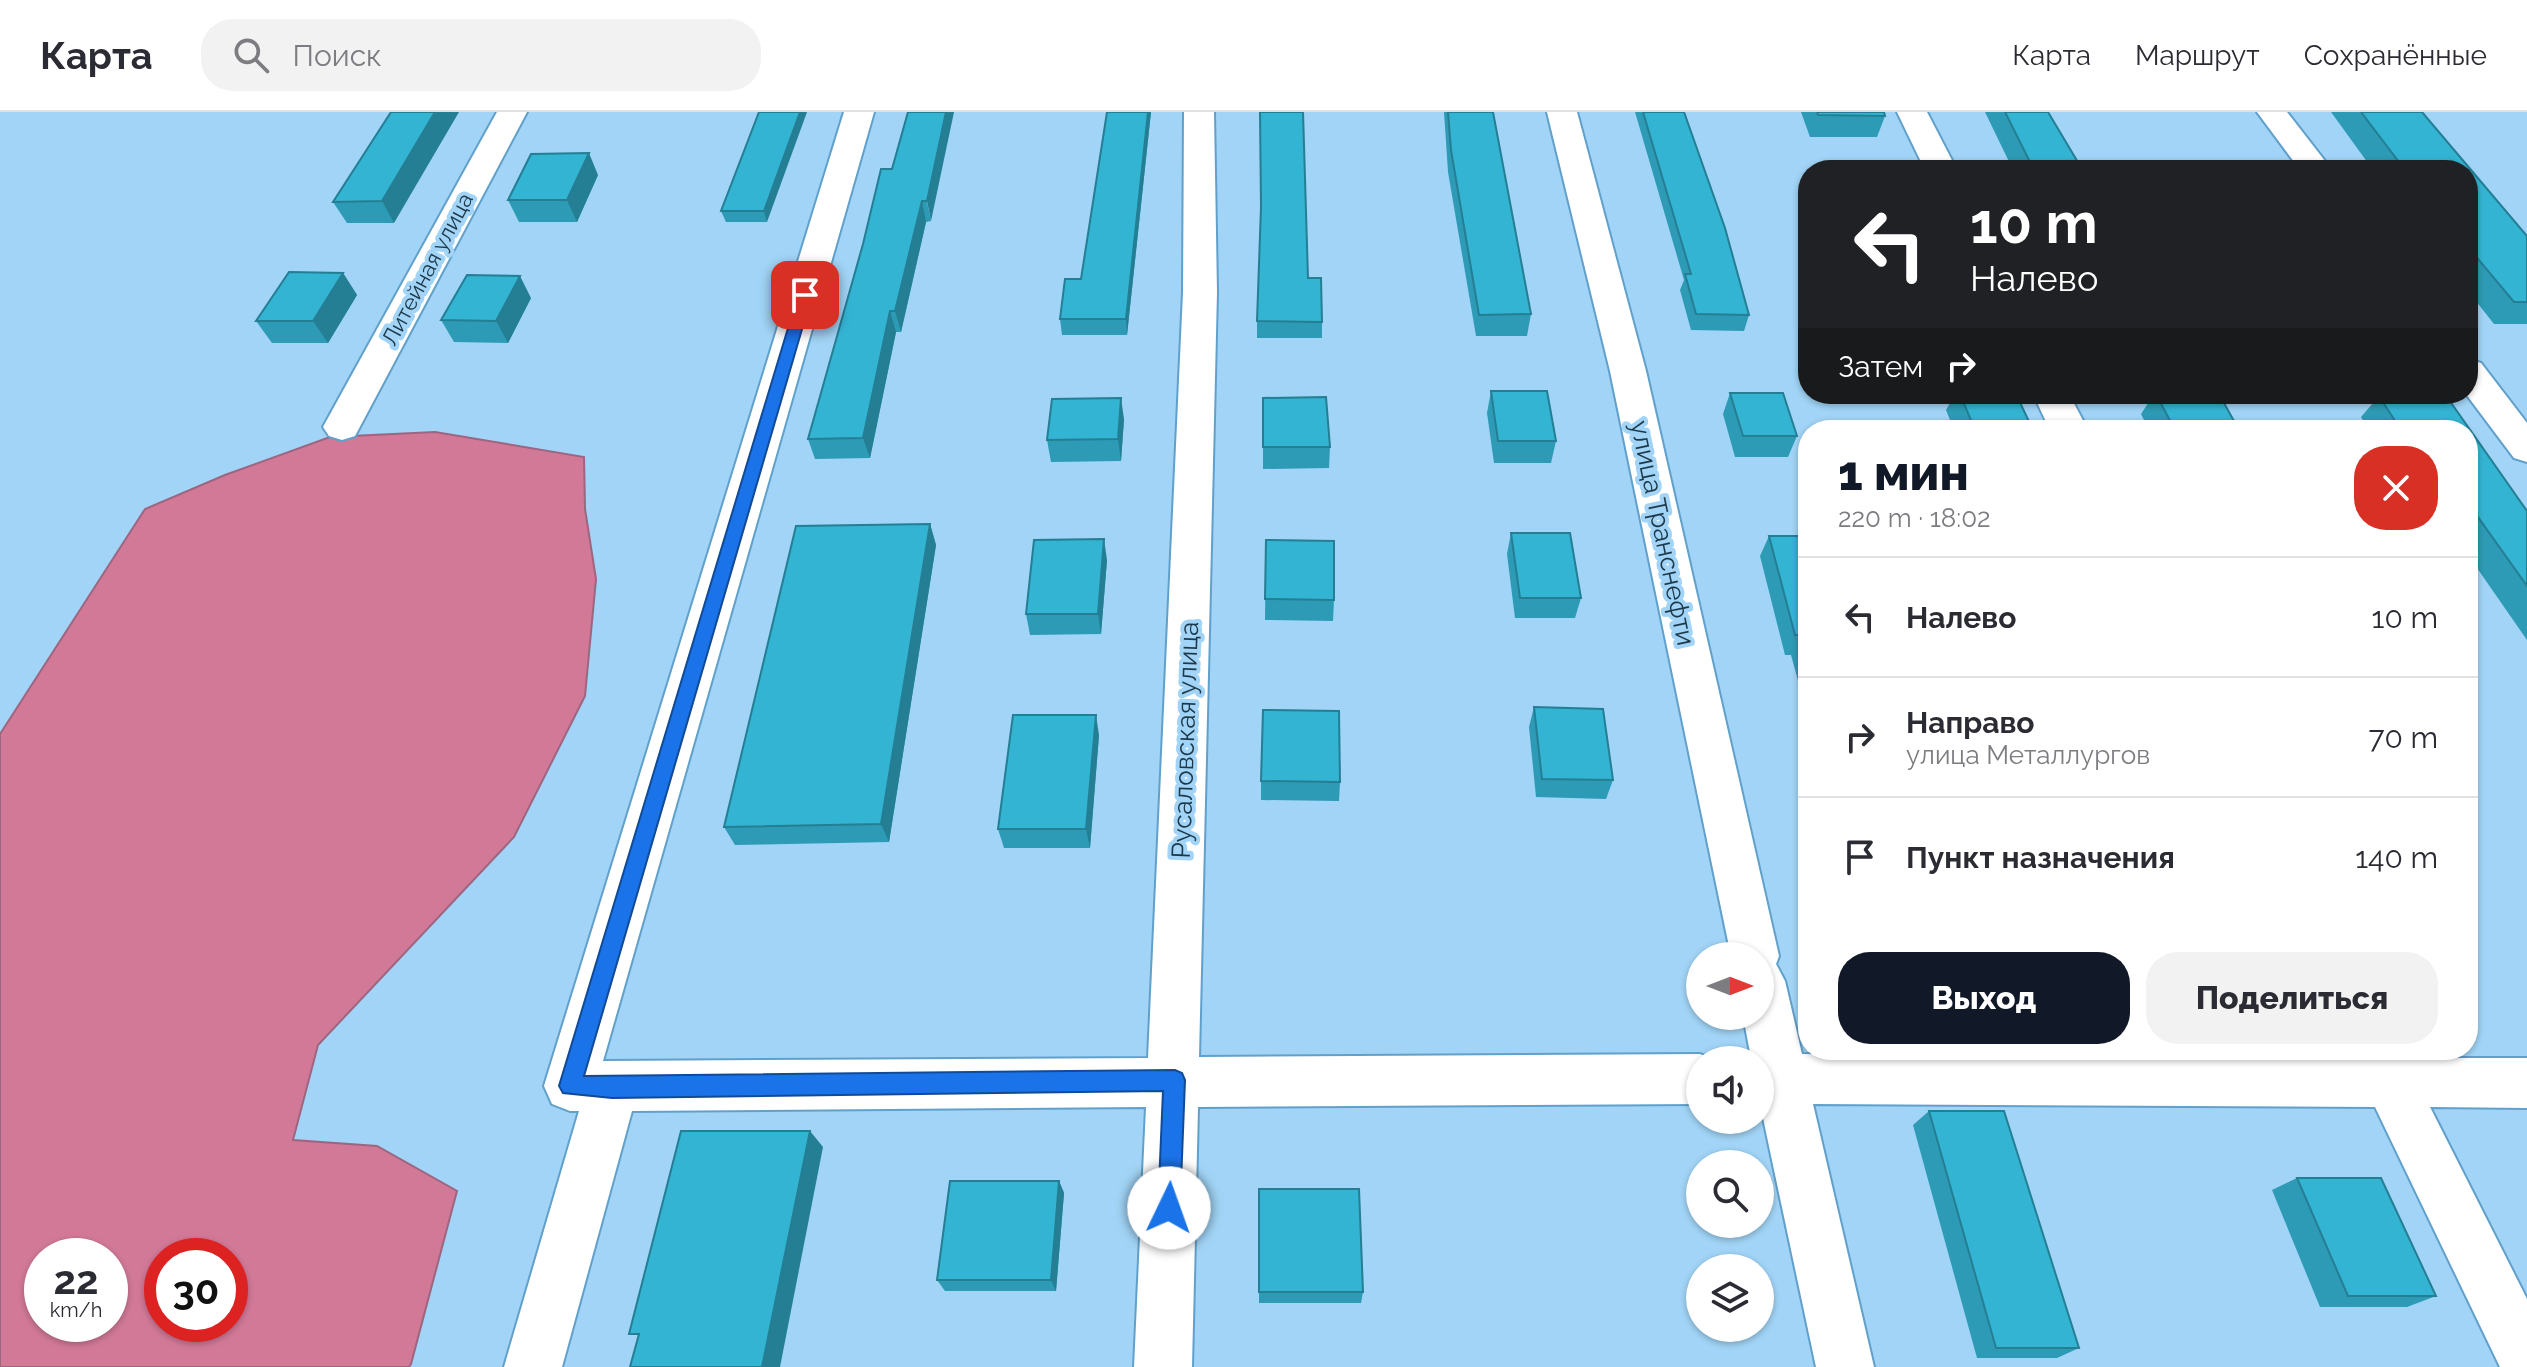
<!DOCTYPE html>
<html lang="ru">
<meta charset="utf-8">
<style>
body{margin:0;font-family:Raleway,sans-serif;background:#f2f2f3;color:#2b2b33;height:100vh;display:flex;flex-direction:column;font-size:30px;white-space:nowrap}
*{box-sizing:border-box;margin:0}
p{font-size:26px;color:#7c7c81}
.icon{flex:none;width:44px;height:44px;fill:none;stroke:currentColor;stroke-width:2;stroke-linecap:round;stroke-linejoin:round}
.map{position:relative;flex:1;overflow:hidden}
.panel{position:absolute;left:1798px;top:308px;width:680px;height:640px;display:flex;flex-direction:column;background:#fff;border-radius:32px;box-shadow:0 2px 6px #0004}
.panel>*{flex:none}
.hud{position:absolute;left:1798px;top:48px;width:680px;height:244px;border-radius:32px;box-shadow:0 2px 6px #0004;background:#202124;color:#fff;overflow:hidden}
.needle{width:52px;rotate:90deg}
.buttons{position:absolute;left:1686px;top:830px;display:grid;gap:16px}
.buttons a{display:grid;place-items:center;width:88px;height:88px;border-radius:50%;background:#fff;box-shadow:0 2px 6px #0004;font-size:40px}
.speed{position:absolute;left:24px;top:1126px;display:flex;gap:16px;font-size:40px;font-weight:700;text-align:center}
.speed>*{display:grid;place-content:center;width:104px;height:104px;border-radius:50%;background:#fff;box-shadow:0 2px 6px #0004;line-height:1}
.speed small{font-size:20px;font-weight:400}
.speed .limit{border:12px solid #d22;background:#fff;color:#111}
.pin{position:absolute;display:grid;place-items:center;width:68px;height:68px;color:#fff;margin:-34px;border-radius:16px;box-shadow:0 4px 12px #0006}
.me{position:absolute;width:88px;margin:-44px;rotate:3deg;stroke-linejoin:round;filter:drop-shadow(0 0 6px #0008)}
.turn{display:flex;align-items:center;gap:28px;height:168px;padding:0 40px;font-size:36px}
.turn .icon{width:104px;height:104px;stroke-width:2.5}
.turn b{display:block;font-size:56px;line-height:68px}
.then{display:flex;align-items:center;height:76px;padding:0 40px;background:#0003;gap:16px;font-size:30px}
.round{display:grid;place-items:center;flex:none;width:84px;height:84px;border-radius:32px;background:#f2f2f3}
.head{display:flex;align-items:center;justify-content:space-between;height:136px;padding:0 40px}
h1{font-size:48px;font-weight:800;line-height:60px;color:#111827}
.action{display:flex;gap:16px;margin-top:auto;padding:16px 40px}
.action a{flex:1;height:92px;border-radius:32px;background:#111827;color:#fff;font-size:32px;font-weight:800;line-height:92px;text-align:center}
.action a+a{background:#f2f2f3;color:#2b2b33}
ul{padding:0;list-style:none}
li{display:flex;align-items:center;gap:24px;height:120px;padding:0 40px;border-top:2px solid #e1e1e2}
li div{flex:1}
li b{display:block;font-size:30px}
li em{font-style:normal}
header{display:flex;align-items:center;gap:48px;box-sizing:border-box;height:112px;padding:0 40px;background:#fff;border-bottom:2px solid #e1e1e2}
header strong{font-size:38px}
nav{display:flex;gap:44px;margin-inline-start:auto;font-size:28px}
.search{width:560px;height:72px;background:#f2f2f3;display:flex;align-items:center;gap:20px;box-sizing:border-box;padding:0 28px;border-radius:32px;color:#7c7c81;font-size:30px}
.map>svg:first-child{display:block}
.water{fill:#d27998;stroke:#9c6680;stroke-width:2;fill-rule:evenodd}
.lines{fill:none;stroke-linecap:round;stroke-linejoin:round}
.minor-casing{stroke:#61a0ca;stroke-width:4}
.minor{fill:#fff;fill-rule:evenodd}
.wall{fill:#2d9bb5}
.shaded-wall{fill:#247e94}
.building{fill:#34b4d3;stroke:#247e94;stroke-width:2}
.route{fill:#1a73e8;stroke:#114b97;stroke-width:2}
.labels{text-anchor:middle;stroke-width:8;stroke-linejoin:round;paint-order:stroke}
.far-street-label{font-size:22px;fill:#1d3849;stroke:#a1d4f6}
.street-label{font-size:26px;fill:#1d3849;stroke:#a1d4f6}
</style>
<header>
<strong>Карта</strong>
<div class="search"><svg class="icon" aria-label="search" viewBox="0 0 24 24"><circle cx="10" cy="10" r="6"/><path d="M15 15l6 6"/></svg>Поиск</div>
<nav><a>Карта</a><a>Маршрут</a><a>Сохранённые</a></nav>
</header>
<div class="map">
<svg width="2527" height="1255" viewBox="0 0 2527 1255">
<rect width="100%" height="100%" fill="#a1d4f6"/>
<path class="water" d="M435 320 584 345 585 397 596 467 585 584 514 725 318 933 293 1028 377 1034 457 1079 411 1252 409 1255H0V622L145 397 225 363 330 325ZM42 1144H110V1212H42ZM162 1144H230V1212H162Z"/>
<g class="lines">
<defs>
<g id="minor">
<path d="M497 0H527L355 324 342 328 329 324 323 315Z"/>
<path d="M844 0H874L603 949 1148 946 1183 180 1184 0H1214L1217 180 1199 945 1700 942 1715 948H1700V992L1198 995 1192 1255H1134L1146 995 632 999 562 1255H504L579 999H570L552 992 544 974Z"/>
<path d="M1547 0H1577L1646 259 1779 844 1776 852 1785 869 1802 942 2352 945 2349 938H2401L2404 946H2527V996L2430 995 2527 1187V1255H2500L2375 995 1813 992 1874 1255H1816L1760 992V948H1745L1751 946 1743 904H1760V844H1731L1610 259Z"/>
<path d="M1897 0H1927L1957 58H1925Z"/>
<path d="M2257 0H2287L2332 58H2300Z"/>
<path d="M2468 247 2481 251 2527 311V350L2514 346 2466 282Z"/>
<path d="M2033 282H2069L2088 318H2050Z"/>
</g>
</defs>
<use href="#minor" class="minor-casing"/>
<use href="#minor" class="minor"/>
</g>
<g class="wall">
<path d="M391 0 394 111H347L333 90Z"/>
<path d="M759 0 767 110H726L721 99Z"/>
<path d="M908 0 931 109 926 110 901 220H896L870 346 815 347 808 327 892 57Z"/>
<path d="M1107 0H1151L1127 223H1062L1060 207 1081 167Z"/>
<path d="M1444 0H1493L1531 202 1527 224H1476L1448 60Z"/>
<path d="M1635 0H1684L1749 203 1744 219 1691 218 1680 178 1684 168Z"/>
<path d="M1801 0H1884L1885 4 1877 25H1810Z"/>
<path d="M1985 0H2048L2079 52 2087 58H2013Z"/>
<path d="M2331 0H2422L2527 124V212H2494L2468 179V58H2373Z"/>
<path d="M598 63 577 110H519L508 88Z"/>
<path d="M343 161 357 183 328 231H272L256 209Z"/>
<path d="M1308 166 1322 210V226H1257V209Z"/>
<path d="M531 186 508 231 454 230 441 208Z"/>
<path d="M1491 279 1556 329 1551 351H1494L1487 301Z"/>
<path d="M1730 281 1797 324 1788 345H1735L1723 302Z"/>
<path d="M1955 282H2016L2033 318H1954L1946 298Z"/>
<path d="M2154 282H2219L2239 318H2149L2141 302Z"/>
<path d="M2379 284 2447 285 2527 399V528L2468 443V318H2369L2361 305Z"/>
<path d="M1263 286 1330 335 1329 356 1263 357Z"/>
<path d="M1124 307 1121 349 1051 350 1047 328Z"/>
<path d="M930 412 936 433 889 730 735 733 724 715Z"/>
<path d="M1511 421 1581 486 1575 506H1515L1507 442Z"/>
<path d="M1769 424H1808V605L1791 543H1785L1760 444Z"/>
<path d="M1266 428 1334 488 1333 509 1265 508Z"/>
<path d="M1107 448 1101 522 1030 523 1026 502Z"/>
<path d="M1534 595 1613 668 1606 687 1536 685 1529 615Z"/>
<path d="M1099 623 1090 736H1004L998 717Z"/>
<path d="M1261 669 1340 670 1339 689 1261 688Z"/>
<path d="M1929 999 2079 1236 2057 1246H1977L1913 1013Z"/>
<path d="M2297 1066 2436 1184 2407 1195H2320L2272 1078Z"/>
<path d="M1059 1069 1064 1081 1056 1179H945L937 1168Z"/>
<path d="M1259 1077 1363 1180 1361 1191H1259Z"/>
</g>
<g class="shaded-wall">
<path d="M435 0H459L394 111 382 89Z"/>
<path d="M800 0H807L767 110 764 99Z"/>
<path d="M946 0H954L931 109 927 89Z"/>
<path d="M1148 0H1151L1127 223 1126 207Z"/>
<path d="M589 41 598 63 577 110 567 88Z"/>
<path d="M922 89 926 110 901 220 895 199Z"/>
<path d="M343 161 357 183 328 231 313 209Z"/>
<path d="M520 164 531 186 508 231 496 209Z"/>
<path d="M890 199 896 220 870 346 863 326Z"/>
<path d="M1121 286 1124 307 1121 349 1118 327Z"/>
<path d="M930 412 936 433 889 730 881 712Z"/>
<path d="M1104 427 1107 448 1101 522 1098 502Z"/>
<path d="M1096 603 1099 623 1090 736 1086 717Z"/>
<path d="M810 1019 823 1035 780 1255H762Z"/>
<path d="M1059 1069 1064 1081 1056 1179 1051 1168Z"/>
</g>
<g class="building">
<path d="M391 0H435L382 89 333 90Z"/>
<path d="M759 0H800L764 99H721Z"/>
<path d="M908 0H946L927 89H922L895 199H890L863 326 808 327 863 132 881 57H892Z"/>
<path d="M1107 0H1148L1126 207H1060L1065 167H1081Z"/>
<path d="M1260 0H1303L1308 166H1321L1322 210 1257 209 1261 95Z"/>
<path d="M1448 0H1493L1531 202 1479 203 1451 38Z"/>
<path d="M1643 0H1684L1725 116 1749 203 1696 202 1685 162H1691Z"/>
<path d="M1817 0H1884L1885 4 1818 3Z"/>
<path d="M2005 0H2048L2079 52H2084L2087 58H2034Z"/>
<path d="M2361 0H2422L2527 124V190H2514L2468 135V58H2405Z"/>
<path d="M589 41 567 88H508L531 42Z"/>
<path d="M289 160 343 161 313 209H256Z"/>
<path d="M467 163 520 164 496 209 441 208Z"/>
<path d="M1491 279H1547L1556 329H1498Z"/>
<path d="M1730 281H1783L1797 324H1743Z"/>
<path d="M1960 282H2016L2033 318H1975Z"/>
<path d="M2156 282H2219L2239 318H2175Z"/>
<path d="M2379 284 2447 285 2527 399V474L2468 391V318H2401Z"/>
<path d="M1326 285 1330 335H1263V286Z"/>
<path d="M1121 286 1118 327 1047 328 1052 287Z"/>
<path d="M930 412 881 712 724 715 796 414Z"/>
<path d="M1511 421H1570L1581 486H1520Z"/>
<path d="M1769 424H1808V546L1802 523H1795Z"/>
<path d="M1104 427 1098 502H1026L1034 428Z"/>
<path d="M1266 428 1334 429V488L1265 487Z"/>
<path d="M1534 595 1603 597 1613 668 1542 667Z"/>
<path d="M1263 598 1339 599 1340 670 1261 669Z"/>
<path d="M1013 603H1096L1086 717H998Z"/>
<path d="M1929 999H2004L2079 1236H1996Z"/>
<path d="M681 1019H810L762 1255H630L639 1222H629Z"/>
<path d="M2297 1066H2381L2436 1184H2348Z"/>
<path d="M950 1069H1059L1051 1168H937Z"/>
<path d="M1259 1077H1359L1363 1180H1259Z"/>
</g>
<path class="route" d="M805 178 812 183 584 964 1175 958 1182 961 1185 968 1180 1096 1177 1104 1169 1107 1161 1104 1158 1096 1163 979 612 986 563 981 559 974 798 183Z"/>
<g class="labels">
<g class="far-street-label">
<text transform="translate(427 157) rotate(-62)" y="8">Литейная улица</text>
</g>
<g class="street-label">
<text transform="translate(1663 421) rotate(78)" y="9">улица Транснефти</text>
<text transform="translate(1185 628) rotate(-88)" y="9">Русаловская улица</text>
</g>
</g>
</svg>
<div class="buttons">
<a><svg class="needle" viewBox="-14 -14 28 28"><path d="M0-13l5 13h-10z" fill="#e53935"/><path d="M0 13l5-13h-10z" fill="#7c7c81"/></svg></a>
<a><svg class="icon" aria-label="sound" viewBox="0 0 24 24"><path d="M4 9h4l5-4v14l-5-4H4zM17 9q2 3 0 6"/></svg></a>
<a><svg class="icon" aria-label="search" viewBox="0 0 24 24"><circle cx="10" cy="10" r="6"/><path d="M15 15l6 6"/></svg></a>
<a><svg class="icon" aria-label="layers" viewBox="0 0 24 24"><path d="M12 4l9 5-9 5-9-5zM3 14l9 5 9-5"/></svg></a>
</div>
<div class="speed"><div>22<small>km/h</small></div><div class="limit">30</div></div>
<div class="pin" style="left:805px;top:183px;background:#d93025"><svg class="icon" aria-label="arrive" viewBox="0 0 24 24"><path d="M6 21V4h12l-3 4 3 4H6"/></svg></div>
<svg class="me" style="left:1169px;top:1096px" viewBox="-20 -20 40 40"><circle r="19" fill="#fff"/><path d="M0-13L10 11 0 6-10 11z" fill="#1a73e8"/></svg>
<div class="hud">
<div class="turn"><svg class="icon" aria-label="left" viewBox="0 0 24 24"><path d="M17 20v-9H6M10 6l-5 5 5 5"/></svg><div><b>10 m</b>Налево</div></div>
<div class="then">Затем<svg class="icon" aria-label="right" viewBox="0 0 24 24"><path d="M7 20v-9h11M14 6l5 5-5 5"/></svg></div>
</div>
<section class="panel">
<div class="head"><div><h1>1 мин</h1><p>220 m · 18:02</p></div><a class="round" style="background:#d93025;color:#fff"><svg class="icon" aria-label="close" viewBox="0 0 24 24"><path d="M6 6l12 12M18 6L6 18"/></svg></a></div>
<ul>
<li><svg class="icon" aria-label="left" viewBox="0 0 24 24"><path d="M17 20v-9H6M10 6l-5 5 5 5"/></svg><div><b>Налево</b></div><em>10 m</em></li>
<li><svg class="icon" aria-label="right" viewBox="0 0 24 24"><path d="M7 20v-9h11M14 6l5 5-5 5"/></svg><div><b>Направо</b><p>улица Металлургов</p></div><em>70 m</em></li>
<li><svg class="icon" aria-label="arrive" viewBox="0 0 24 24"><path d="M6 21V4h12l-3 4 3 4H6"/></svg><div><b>Пункт назначения</b></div><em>140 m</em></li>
</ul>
<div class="action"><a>Выход</a><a>Поделиться</a></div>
</section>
</div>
